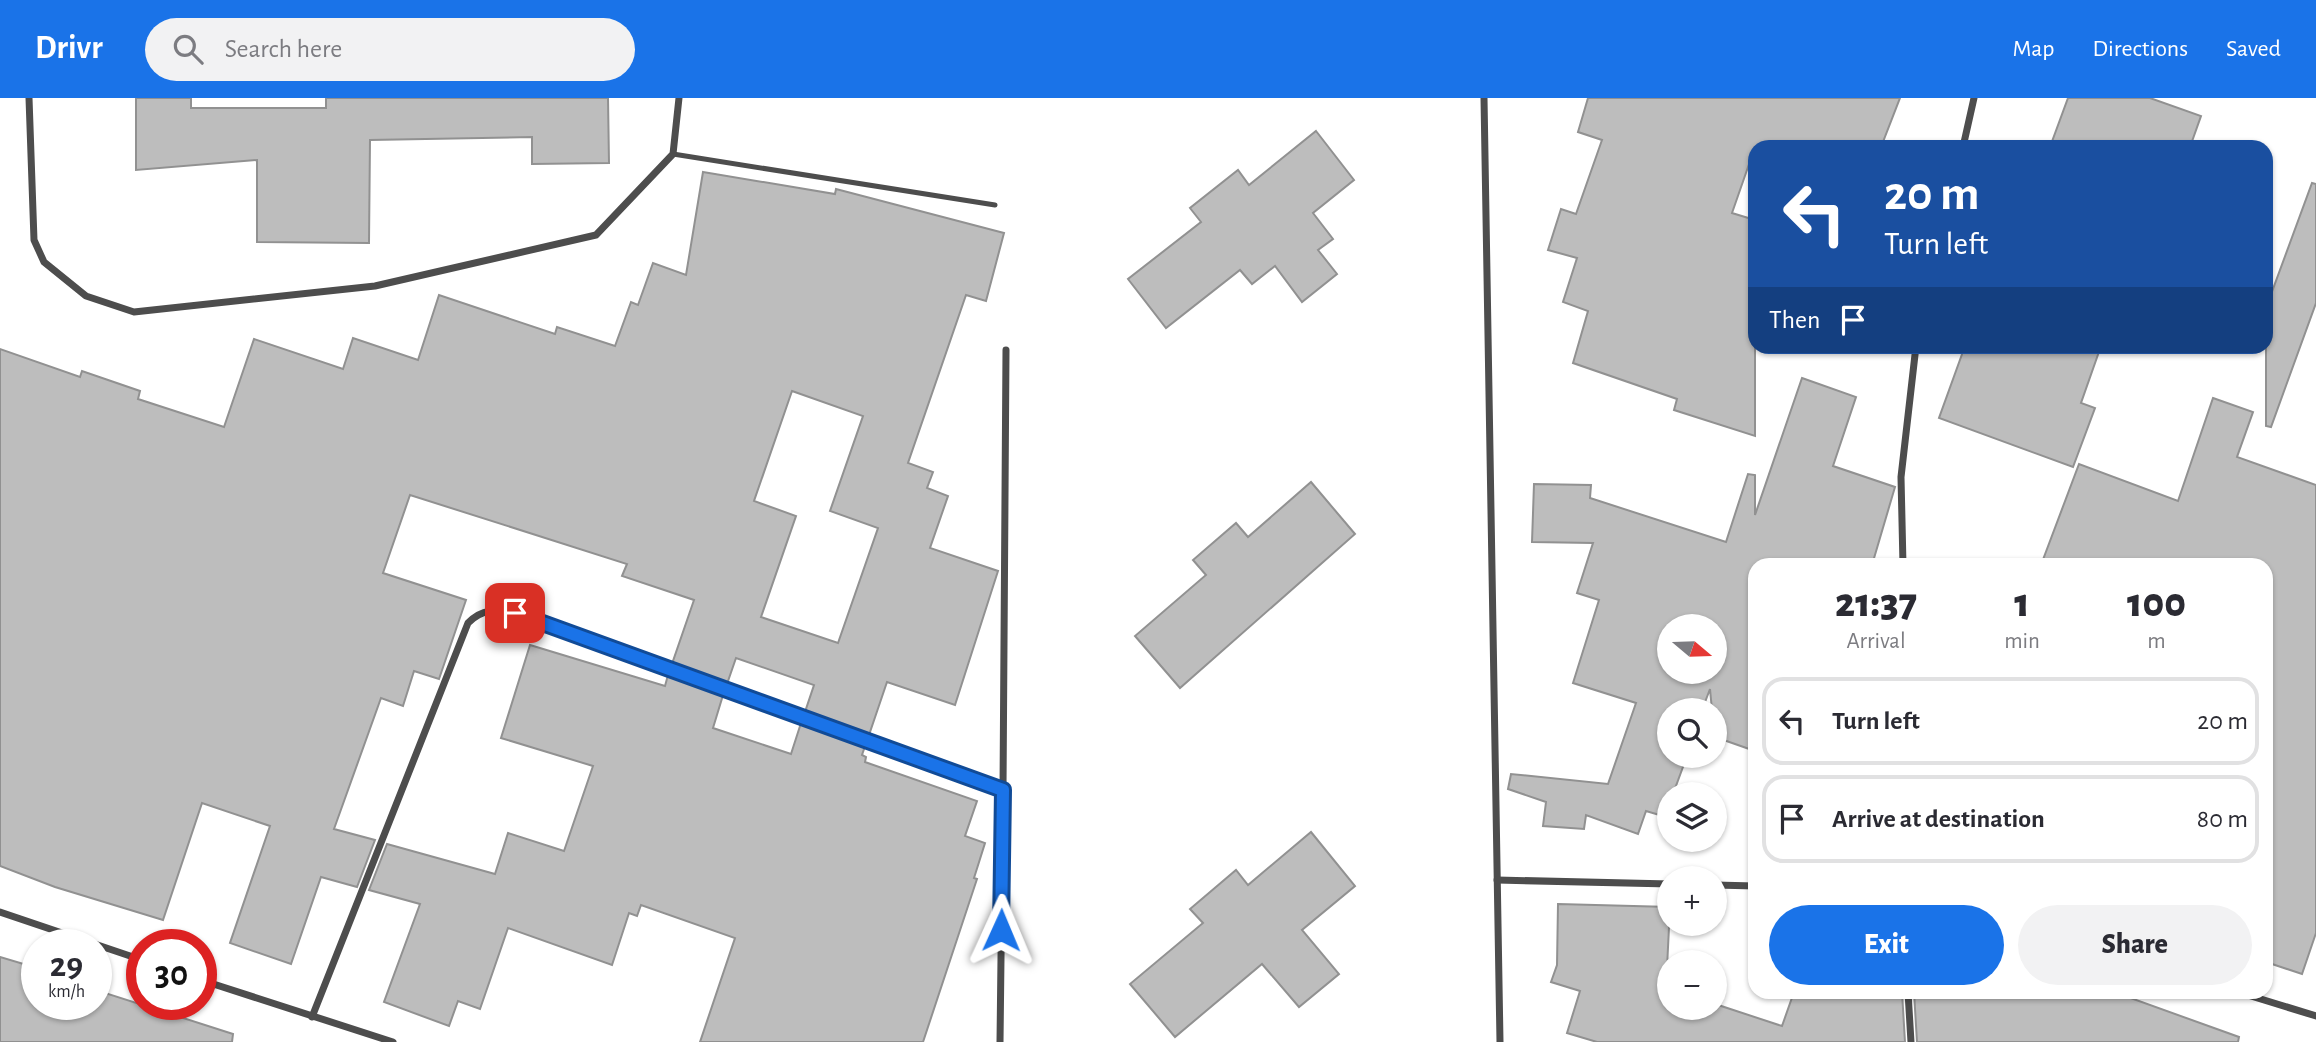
<!DOCTYPE html>
<meta charset="utf-8">
<style>
body{margin:0;font-family:"Alegreya Sans",sans-serif;background:#f2f2f3;color:#2b2b33;height:100vh;display:flex;flex-direction:column;font-size:26px;white-space:nowrap}
*{box-sizing:border-box;margin:0}
p{font-size:23px;color:#7c7c81}
.icon{flex:none;width:38px;height:38px;fill:none;stroke:currentColor;stroke-width:2;stroke-linecap:round;stroke-linejoin:round}
.map{position:relative;flex:1;overflow:hidden}
.drawer{position:absolute;left:1748px;top:460px;width:525px;height:441px;display:flex;flex-direction:column;background:#fff;border-radius:21px;box-shadow:0 2px 5px #0004}
.drawer>*{flex:none}
.hud{position:absolute;left:1748px;top:42px;width:525px;height:214px;border-radius:21px;box-shadow:0 2px 5px #0004;background:#1a4fa0;color:#fff;overflow:hidden}
.needle{width:46px;rotate:109deg}
.tools{position:absolute;left:1657px;top:516px;display:grid;gap:14px}
.tools a{display:grid;place-items:center;width:70px;height:70px;border-radius:50%;background:#fff;box-shadow:0 2px 5px #0004;font-size:35px}
.speed{position:absolute;left:21px;top:831px;display:flex;gap:14px;font-size:35px;font-weight:700;text-align:center}
.speed>*{display:grid;place-content:center;width:91px;height:91px;border-radius:50%;background:#fff;box-shadow:0 2px 5px #0004;line-height:1}
.speed small{font-size:18px;font-weight:400}
.speed .limit{border:10px solid #d22;background:#fff;color:#111}
.pin{position:absolute;display:grid;place-items:center;width:60px;height:60px;color:#fff;margin:-30px;border-radius:14px;box-shadow:0 4px 10px #0006}
.me{position:absolute;width:77px;margin:-38px;rotate:1deg;stroke-linejoin:round;filter:drop-shadow(0 0 5px #0008)}
.turn{display:flex;align-items:center;gap:24px;height:147px;padding:0 21px;font-size:32px}
.turn .icon{width:91px;height:91px;stroke-width:2.5}
.turn b{display:block;font-size:49px;line-height:60px}
.then{display:flex;align-items:center;height:66px;padding:0 21px;background:#0003;gap:14px;font-size:26px}
.eta{display:flex;justify-content:space-evenly;align-items:center;height:119px;text-align:center}
.eta b{font-size:42px;font-weight:800;line-height:49px}
.action{display:flex;gap:14px;margin-top:auto;padding:14px 21px}
.action a{flex:1;height:80px;border-radius:42px;background:#1a73e8;color:#fff;font-size:28px;font-weight:800;line-height:80px;text-align:center}
.action a+a{background:#f2f2f3;color:#2b2b33}
ul{padding:0;list-style:none}
li{display:flex;align-items:center;gap:21px;height:88px;margin:0 14px 10px;padding:0 7px;border:4px solid #e1e1e2;border-radius:21px}
li div{flex:1}
li b{display:block;font-size:26px}
li em{font-style:normal}
header{display:flex;align-items:center;gap:42px;box-sizing:border-box;height:98px;padding:0 35px;background:#1a73e8;color:#fff}
header strong{font-size:33px}
nav{display:flex;gap:38px;margin-inline-start:auto;font-size:24px}
.search{width:490px;height:63px;background:#f2f2f3;display:flex;align-items:center;gap:18px;box-sizing:border-box;padding:0 24px;border-radius:38px;color:#7c7c81;font-size:26px}
.map>svg:first-child{display:block}
.building{fill:#bdbdbd;stroke:#919191;stroke-width:2;fill-rule:evenodd}
.lines{fill:none;stroke-linecap:round;stroke-linejoin:round}
.service{stroke:#4d4d4d;stroke-width:5}
.minor{stroke:#4d4d4d;stroke-width:7}
.route-casing{stroke:#114b97;stroke-width:18}
.route{stroke:#1a73e8;stroke-width:12}
</style>
<header>
<strong>Drivr</strong>
<div class="search"><svg class="icon" aria-label="search" viewBox="0 0 24 24"><circle cx="10" cy="10" r="6"/><path d="M15 15l6 6"/></svg>Search here</div>
<nav><a>Map</a><a>Directions</a><a>Saved</a></nav>
</header>
<div class="map">
<svg width="2316" height="944" viewBox="0 0 2316 944">
<rect width="100%" height="100%" fill="#fff"/>
<g class="building">
<path d="M136 0H191V10H326V0H608L609 65 532 66V39L370 42 369 145 257 144V62L136 72Z"/>
<path d="M1588 0H1900L1881 49H1755L1732 115 1755 122V338L1674 312 1677 301 1573 265 1588 213 1563 204 1577 160 1548 152 1561 111 1576 116 1602 42 1578 34Z"/>
<path d="M2068 0H2150L2201 18 2190 49H2050Z"/>
<path d="M1316 33 1354 82 1313 115 1333 141 1318 152 1337 176 1302 204 1275 168 1252 186 1240 172 1166 230 1128 181 1201 124 1190 110 1238 72 1249 87Z"/>
<path d="M703 74 835 96 836 91 1004 135 986 203 966 197 908 365 933 374 927 390 948 398 930 450 998 473 955 607 887 584 869 637 805 614 814 587 736 560 727 586 672 566 694 502 622 478 627 466 410 397 383 475 466 502 439 581 414 573 403 608 381 600 334 731 375 742 357 789 321 779 291 866 230 845 270 728 202 705 163 822 55 789 0 768V251L80 279 82 273 140 293 138 301 224 329 254 241 343 271 353 240 418 262 439 197 555 236 557 229 615 248 631 204 638 207 653 165 686 177ZM792 293 863 318 830 413 878 430 838 545 761 519 796 418 754 403Z"/>
<path d="M2312 85 2316 86V205L2271 329 2266 328V210Z"/>
<path d="M1965 248H2101L2081 305 2095 310 2073 369 1939 320Z"/>
<path d="M1802 280 1856 299 1833 368 1895 389 1872 467H1755V653L1715 639V612H1712L1710 591 1702 612H1670V658H1687L1673 696H1670L1666 719 1646 713 1638 736 1586 717 1584 731 1543 728 1546 704 1508 691 1511 676 1608 686 1636 605 1573 585 1599 502 1577 495 1593 445 1532 444 1534 386 1591 387 1590 400 1726 444 1748 376 1755 377V417ZM1670 528H1715V574H1670Z"/>
<path d="M2213 300 2253 314 2237 359 2316 387V835L2302 876 2266 864V467H2041L2079 366 2178 403Z"/>
<path d="M1311 384 1355 436 1180 590 1135 538 1206 477 1193 462 1236 425 1248 439Z"/>
<path d="M530 547 665 588 668 577 723 597 713 630 791 656 801 625 865 648 862 657 866 659 865 664 977 703 965 738 985 745 974 780 977 781 923 944H700L735 840 641 807 637 818 629 815 612 867 508 830 480 911 458 903 449 928 384 904 420 806 369 792 387 746 495 776 508 735 564 753 593 668 501 640Z"/>
<path d="M1311 734 1355 788 1302 832 1339 876 1299 909 1262 866 1175 939 1130 886 1203 825 1190 811 1236 772 1248 787Z"/>
<path d="M1558 806 1670 809 1666 890 1670 891V910H1715V906L1782 928 1794 894H1902L1905 944H1597L1567 935 1580 893 1551 884 1557 867Z"/>
<path d="M0 859 37 870V906H96V892L233 936 232 944H0Z"/>
<path d="M1914 894H2114L2239 939 2238 944H1917Z"/>
</g>
<g class="lines">
<path class="service" d="M673 56 995 107"/>
<g class="minor">
<path d="M29 0 34 142 44 164 86 198 134 214 375 188 596 137 673 56 679 0"/>
<path d="M1484 0 1500 944"/>
<path d="M1963 49 1974 0"/>
<path d="M1903 467 1901 379 1916 248"/>
<path d="M1003 692 1006 252"/>
<path d="M1497 782 1670 786"/>
<path d="M1715 787 1755 788"/>
<path d="M0 814 142 862"/>
<path d="M201 882 393 944"/>
<path d="M1908 894 1911 944"/>
<path d="M2238 894 2316 918"/>
<path d="M312 919 468 525C483 510 495 512 515 515L1003 692 1000 944"/>
</g>
</g>
<g class="lines">
<defs>
<path id="route" d="M515 515 1003 692 1001 832"/>
</defs>
<use href="#route" class="route-casing"/>
<use href="#route" class="route"/>
</g>
</svg>
<div class="tools">
<a><svg class="needle" viewBox="-14 -14 28 28"><path d="M0-13l5 13h-10z" fill="#e53935"/><path d="M0 13l5-13h-10z" fill="#7c7c81"/></svg></a>
<a><svg class="icon" aria-label="search" viewBox="0 0 24 24"><circle cx="10" cy="10" r="6"/><path d="M15 15l6 6"/></svg></a>
<a><svg class="icon" aria-label="layers" viewBox="0 0 24 24"><path d="M12 4l9 5-9 5-9-5zM3 14l9 5 9-5"/></svg></a>
<a>+</a>
<a>−</a>
</div>
<div class="speed"><div>29<small>km/h</small></div><div class="limit">30</div></div>
<div class="pin" style="left:515px;top:515px;background:#d93025"><svg class="icon" aria-label="arrive" viewBox="0 0 24 24"><path d="M6 21V4h12l-3 4 3 4H6"/></svg></div>
<svg class="me" style="left:1001px;top:832px" viewBox="-20 -20 40 40"><path d="M0-17L14 15 0 8-14 15z" fill="#1a73e8" stroke="#fff" stroke-width="4"/></svg>
<div class="hud">
<div class="turn"><svg class="icon" aria-label="left" viewBox="0 0 24 24"><path d="M17 20v-9H6M10 6l-5 5 5 5"/></svg><div><b>20 m</b>Turn left</div></div>
<div class="then">Then<svg class="icon" aria-label="arrive" viewBox="0 0 24 24"><path d="M6 21V4h12l-3 4 3 4H6"/></svg></div>
</div>
<section class="drawer">
<div class="eta">
<div><b>21:37</b><p>Arrival</p></div>
<div><b>1</b><p>min</p></div>
<div><b>100</b><p>m</p></div>
</div>
<ul>
<li><svg class="icon" aria-label="left" viewBox="0 0 24 24"><path d="M17 20v-9H6M10 6l-5 5 5 5"/></svg><div><b>Turn left</b></div><em>20 m</em></li>
<li><svg class="icon" aria-label="arrive" viewBox="0 0 24 24"><path d="M6 21V4h12l-3 4 3 4H6"/></svg><div><b>Arrive at destination</b></div><em>80 m</em></li>
</ul>
<div class="action"><a>Exit</a><a>Share</a></div>
</section>
</div>
